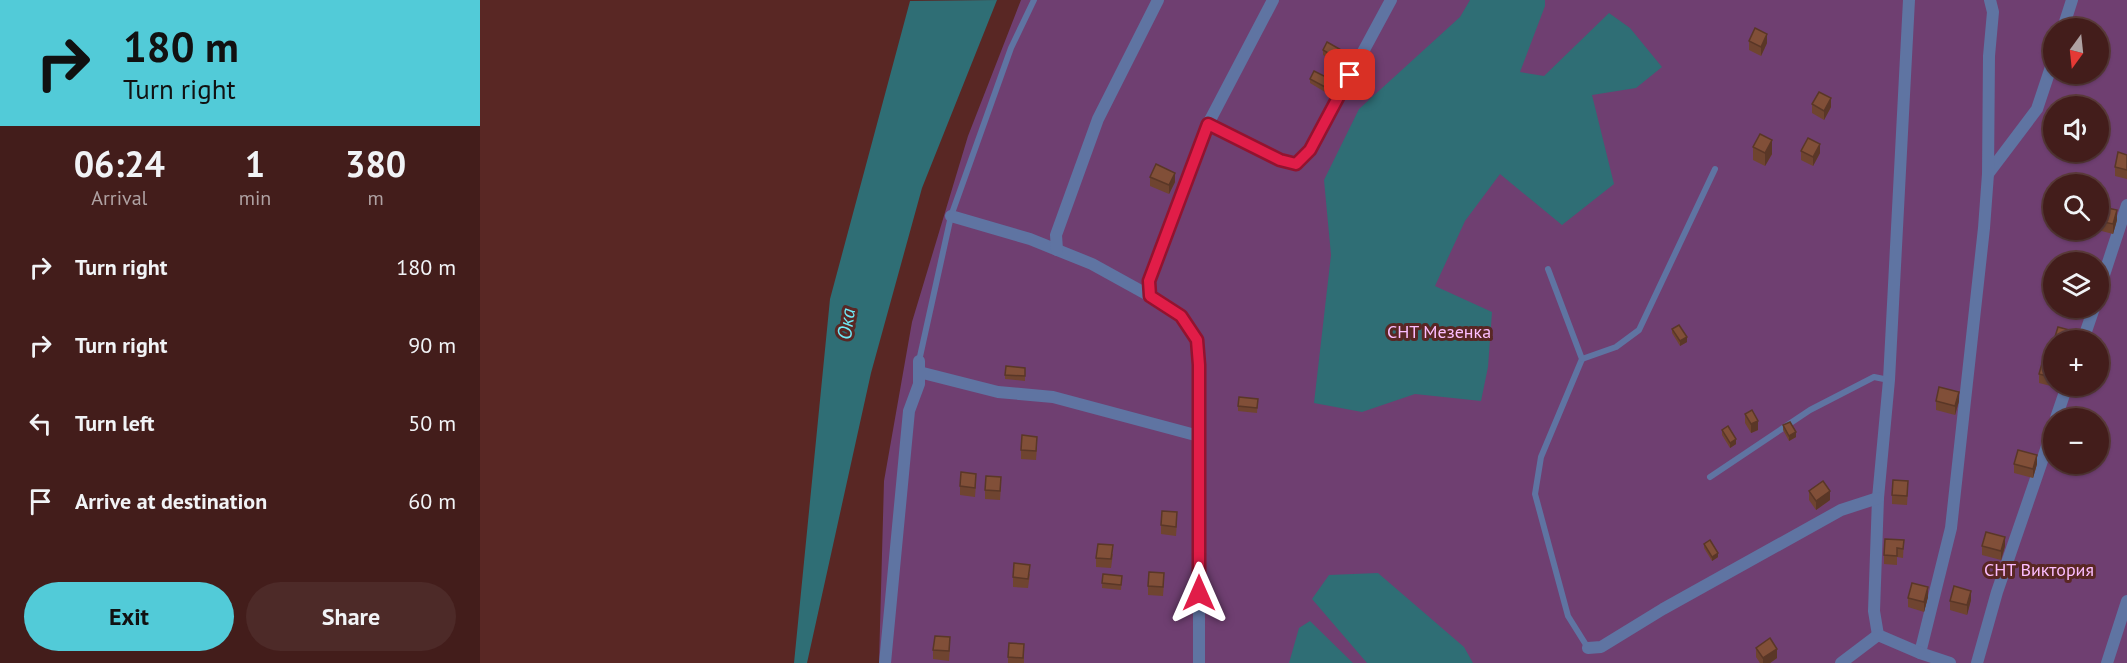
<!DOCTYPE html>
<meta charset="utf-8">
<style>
body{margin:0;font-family:"PT Sans",sans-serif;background:#4d2a28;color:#f1f3f6;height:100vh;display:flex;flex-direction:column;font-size:22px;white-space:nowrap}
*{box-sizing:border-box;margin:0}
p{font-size:20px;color:#afa2a3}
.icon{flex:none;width:33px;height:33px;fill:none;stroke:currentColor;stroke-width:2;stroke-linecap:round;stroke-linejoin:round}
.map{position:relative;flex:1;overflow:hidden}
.drawer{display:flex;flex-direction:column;background:#431d1b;width:480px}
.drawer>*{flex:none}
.guide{background:#52cbd8;color:#111;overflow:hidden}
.needle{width:39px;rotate:195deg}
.tools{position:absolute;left:1563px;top:18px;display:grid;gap:12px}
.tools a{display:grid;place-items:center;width:66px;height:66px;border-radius:50%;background:#431d1b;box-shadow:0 2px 4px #0004,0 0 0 2px #5b3b3a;font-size:30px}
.pin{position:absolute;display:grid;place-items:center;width:51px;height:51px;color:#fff;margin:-26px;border-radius:12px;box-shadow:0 3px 9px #0006}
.me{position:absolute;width:66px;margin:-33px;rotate:0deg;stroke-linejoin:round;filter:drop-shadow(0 0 4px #0008)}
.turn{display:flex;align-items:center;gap:21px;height:126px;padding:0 24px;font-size:27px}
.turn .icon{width:78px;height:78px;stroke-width:2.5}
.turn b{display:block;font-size:42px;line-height:51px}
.eta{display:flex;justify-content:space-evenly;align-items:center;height:102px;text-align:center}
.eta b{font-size:36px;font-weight:700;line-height:42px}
.action{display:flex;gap:12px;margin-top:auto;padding:12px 24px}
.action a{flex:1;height:69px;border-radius:36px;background:#52cbd8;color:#111;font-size:24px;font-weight:700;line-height:69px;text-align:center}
.action a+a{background:#4d2a28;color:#f1f3f6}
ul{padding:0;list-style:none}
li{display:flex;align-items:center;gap:18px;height:78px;padding:0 24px}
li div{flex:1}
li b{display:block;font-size:22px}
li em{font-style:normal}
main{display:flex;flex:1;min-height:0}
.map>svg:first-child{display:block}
.green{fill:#6f3f71;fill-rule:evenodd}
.water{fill:#2f6e75}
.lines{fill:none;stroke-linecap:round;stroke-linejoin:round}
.lane{stroke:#5f74a2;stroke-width:6}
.street{stroke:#5f74a2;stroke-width:12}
.wall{fill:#6f4430}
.shaded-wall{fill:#5a3727}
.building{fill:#814f38;stroke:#5a3727;stroke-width:1.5}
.route-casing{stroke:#92132f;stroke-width:15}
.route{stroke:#e11d48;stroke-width:10}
.labels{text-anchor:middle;stroke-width:6;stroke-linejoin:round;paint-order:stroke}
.park-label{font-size:18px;fill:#fcbdfe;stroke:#592724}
.water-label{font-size:20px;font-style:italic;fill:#70eaf7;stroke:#592724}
</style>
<main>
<section class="drawer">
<div class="guide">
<div class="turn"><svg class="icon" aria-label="right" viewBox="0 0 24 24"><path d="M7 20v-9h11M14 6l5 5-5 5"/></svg><div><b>180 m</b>Turn right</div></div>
</div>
<div class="eta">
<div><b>06:24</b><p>Arrival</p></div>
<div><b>1</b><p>min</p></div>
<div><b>380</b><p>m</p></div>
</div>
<ul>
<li><svg class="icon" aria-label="right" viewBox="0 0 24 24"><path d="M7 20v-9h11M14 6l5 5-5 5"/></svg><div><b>Turn right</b></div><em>180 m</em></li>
<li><svg class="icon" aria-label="right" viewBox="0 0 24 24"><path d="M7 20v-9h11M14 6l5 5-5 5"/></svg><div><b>Turn right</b></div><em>90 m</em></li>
<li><svg class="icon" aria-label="left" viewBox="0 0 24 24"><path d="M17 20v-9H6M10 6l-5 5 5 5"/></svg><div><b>Turn left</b></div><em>50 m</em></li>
<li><svg class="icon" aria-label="arrive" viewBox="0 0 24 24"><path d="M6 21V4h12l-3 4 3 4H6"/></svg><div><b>Arrive at destination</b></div><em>60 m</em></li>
</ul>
<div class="action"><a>Exit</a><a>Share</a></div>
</section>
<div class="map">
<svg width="1647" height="663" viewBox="0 0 1647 663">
<rect width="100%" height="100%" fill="#592724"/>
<path class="green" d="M541 0H1647V663H399L404 481 432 322 488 136ZM1574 28H1618V74H1574ZM1574 106H1618V152H1574ZM1574 184H1618V230H1574ZM1574 262H1618V308H1574ZM1574 340H1618V386H1574ZM1574 418H1618V464H1574Z"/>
<g class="water">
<path d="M517 0 442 188 391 373 327 663H314L350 299 430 1Z"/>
<path d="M990 0H1065V6L1040 72 1064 76 1129 13 1150 28 1182 67 1156 88 1112 95 1134 184 1082 225 1020 174 985 221 955 286 1012 312 1008 367 1001 401 935 394 882 412 834 403 851 255 844 180 879 109 980 17Z"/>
<path d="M898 573 984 647 993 663H887L832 599 849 575Z"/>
<path d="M830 621 873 663H809L819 628Z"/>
</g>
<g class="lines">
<g class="lane">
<path d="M1068 269 1102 359 1061 457 1055 494 1088 616 1108 648"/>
<path d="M1102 359 1136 347 1159 330 1235 169"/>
<path d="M439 361 471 216 531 48 554 0"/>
<path d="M1230 477 1330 410 1394 377 1409 380"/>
</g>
<g class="street">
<path d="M1583 28 1592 0"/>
<path d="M728 124 800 160 816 164 830 150 911 0"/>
<path d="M1508 174 1557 109 1574 58"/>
<path d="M471 216 550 239 612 264 670 296 701 317 717 340 719 365V663"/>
<path d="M577 250 576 235 618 119 678 0"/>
<path d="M1618 293 1647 205"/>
<path d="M670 296 669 281 728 124 793 0"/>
<path d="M1603 340 1614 308"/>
<path d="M439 372 518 392 573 397 719 436"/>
<path d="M1576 418 1587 386"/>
<path d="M1398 635 1394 611 1398 498 1409 380 1429 0"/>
<path d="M1108 648 1121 647 1183 609 1361 510 1398 498"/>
<path d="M1440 653 1471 528 1504 228 1508 174 1509 56 1513 12 1510 0"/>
<path d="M405 663 429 411 439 384V361"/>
<path d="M1361 663 1398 635 1440 653 1470 663"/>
<path d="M1497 663 1517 592 1574 426"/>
<path d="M1627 663 1647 601"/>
</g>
</g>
<g class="wall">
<path d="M1269 41 1287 43 1281 56 1269 50Z"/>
<path d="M843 50 863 55 858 63 843 55Z"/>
<path d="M830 79 850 84 845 92 830 83Z"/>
<path d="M1332 104 1351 107 1344 120 1332 113Z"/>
<path d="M1273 147 1292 154 1285 166 1273 160Z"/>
<path d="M1321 151 1340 153 1333 166 1321 160Z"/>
<path d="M1647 155V179L1635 176V167Z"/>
<path d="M670 177 695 182 689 194 670 186Z"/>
<path d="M1618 206 1637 220 1633 234 1618 230Z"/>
<path d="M1192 329 1207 342 1200 346 1192 333Z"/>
<path d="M1574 363V386H1579V388L1559 383V374Z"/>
<path d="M545 368V381L525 379V375Z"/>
<path d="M778 399 777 413 758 411V406Z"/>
<path d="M1456 401H1479L1475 415 1456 410Z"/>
<path d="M1265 414 1278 430 1271 433 1265 423Z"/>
<path d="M1303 425 1316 437 1309 441 1303 430Z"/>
<path d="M1242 430 1256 444 1250 448 1242 435Z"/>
<path d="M557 446 556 460 541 459V450Z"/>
<path d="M1534 464H1557L1553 478 1534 473Z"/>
<path d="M496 483 495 497 480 495V486Z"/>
<path d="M521 486 520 500 505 499V490Z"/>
<path d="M1428 490 1427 505 1412 504V495Z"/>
<path d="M1329 491 1350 500 1336 510 1329 500Z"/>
<path d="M697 522 696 536 681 534V525Z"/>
<path d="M1424 540 1423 558 1417 557V565L1404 564V555Z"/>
<path d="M1224 544 1238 557 1232 561 1224 548Z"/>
<path d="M1502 546H1525L1521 560 1502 555Z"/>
<path d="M633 554 631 568 616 567V558Z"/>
<path d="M550 574 548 588 533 587V577Z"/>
<path d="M623 574 642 576 641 590 622 588Z"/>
<path d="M684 582 683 596 668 595V586Z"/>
<path d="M1448 597 1444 612 1428 607V598Z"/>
<path d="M1491 600 1487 615 1470 610V601Z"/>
<path d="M470 646 469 661 453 659V650Z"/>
<path d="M1276 648 1297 658 1290 663H1280L1276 657Z"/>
<path d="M544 653V663H528V657Z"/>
</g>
<g class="shaded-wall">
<path d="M1287 34V43L1281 56V47Z"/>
<path d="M863 51V55L858 63V59Z"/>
<path d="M850 79V84L845 92V87Z"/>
<path d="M1351 98V107L1344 120V111Z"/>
<path d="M1292 140V154L1285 166V153Z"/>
<path d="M1340 144V153L1333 166V157Z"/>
<path d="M695 173V182L689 194V185Z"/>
<path d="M1637 210V220L1633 234V224Z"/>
<path d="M1207 337V342L1200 346V341Z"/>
<path d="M1479 392V401L1475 415V406Z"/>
<path d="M1278 421V430L1271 433V424Z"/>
<path d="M1316 432V437L1309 441V436Z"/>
<path d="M1256 439V444L1250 448V443Z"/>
<path d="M1557 455V464L1553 478V469Z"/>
<path d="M1350 491V500L1336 510V501Z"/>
<path d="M1525 537V546L1521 560V551Z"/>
<path d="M1238 553V557L1232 561V557Z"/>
<path d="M1448 587V597L1444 612V602Z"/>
<path d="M1491 591V600L1487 615V605Z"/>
<path d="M1297 649V658L1290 663H1283V658Z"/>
</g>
<g class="building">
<path d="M1275 28 1287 34 1281 47 1269 41Z"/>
<path d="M847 42 863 51 858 59 843 50Z"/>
<path d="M834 71 850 79 845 87 830 79Z"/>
<path d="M1339 92 1351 98 1344 111 1332 104Z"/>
<path d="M1280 134 1292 140 1285 153 1273 147Z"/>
<path d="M1328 138 1340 144 1333 157 1321 151Z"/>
<path d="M1638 152 1647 155V170L1635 167Z"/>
<path d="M676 164 695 173 689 185 670 177Z"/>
<path d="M1618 206 1637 210 1633 224 1618 221Z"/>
<path d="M1199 325 1207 337 1200 341 1192 329Z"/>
<path d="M1578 327 1597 332 1595 340H1574Z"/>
<path d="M1563 360 1574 363V378L1559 374Z"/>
<path d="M526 366 545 368V376L525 375Z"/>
<path d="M1459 387 1479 392 1475 406 1456 401Z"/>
<path d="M759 397 778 399 777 408 758 406Z"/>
<path d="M1272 410 1278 421 1271 424 1265 414Z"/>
<path d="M1310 422 1316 432 1309 436 1303 425Z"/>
<path d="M1248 426 1256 439 1250 443 1242 430Z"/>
<path d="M542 435 557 437 556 451 541 450Z"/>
<path d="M1538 450 1557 455 1553 469 1534 464Z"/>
<path d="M481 472 496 474 495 488 480 486Z"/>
<path d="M506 476 521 477 520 491 505 490Z"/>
<path d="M1413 480 1428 481 1427 496 1412 495Z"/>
<path d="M1343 481 1350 491 1336 501 1329 491Z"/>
<path d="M682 511 697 512 696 527 681 525Z"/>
<path d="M1506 532 1525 537 1521 551 1502 546Z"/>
<path d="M1405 539 1424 540 1423 549 1417 548V556L1404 555Z"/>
<path d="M1230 540 1238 553 1232 557 1224 544Z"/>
<path d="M618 544 633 545 631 559 616 558Z"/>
<path d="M534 563 550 565 548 579 533 577Z"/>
<path d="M669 572 684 573 683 587 668 586Z"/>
<path d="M623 574 642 576 641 585 622 583Z"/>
<path d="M1432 583 1448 587 1444 602 1428 598Z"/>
<path d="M1474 586 1491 591 1487 605 1470 601Z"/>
<path d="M455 636 470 637 469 651 453 650Z"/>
<path d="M1290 638 1297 649 1283 658 1276 648Z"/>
<path d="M529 643 544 644 543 658 528 657Z"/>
</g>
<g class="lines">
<defs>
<path id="route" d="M719 593V365L717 340 701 316 670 296 669 281 728 124 800 160 816 164 830 150 870 75"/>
</defs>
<use href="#route" class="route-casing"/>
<use href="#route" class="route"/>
</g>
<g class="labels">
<g class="park-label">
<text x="959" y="338">СНТ Мезенка</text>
<text x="1559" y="576">СНТ Виктория</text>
</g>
<g class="water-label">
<text transform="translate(366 324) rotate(-82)" y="7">Ока</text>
</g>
</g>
</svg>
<div class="tools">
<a><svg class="needle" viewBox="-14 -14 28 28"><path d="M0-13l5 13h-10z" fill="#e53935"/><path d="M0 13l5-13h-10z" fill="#afa2a3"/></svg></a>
<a><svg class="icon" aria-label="sound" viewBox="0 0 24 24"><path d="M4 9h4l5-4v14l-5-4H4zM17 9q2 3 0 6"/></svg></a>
<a><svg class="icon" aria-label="search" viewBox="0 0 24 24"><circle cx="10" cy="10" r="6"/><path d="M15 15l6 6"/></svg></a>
<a><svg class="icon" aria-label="layers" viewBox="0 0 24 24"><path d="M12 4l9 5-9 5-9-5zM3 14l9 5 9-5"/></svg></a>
<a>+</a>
<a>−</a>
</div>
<div class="pin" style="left:870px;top:75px;background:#d93025"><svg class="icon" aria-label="arrive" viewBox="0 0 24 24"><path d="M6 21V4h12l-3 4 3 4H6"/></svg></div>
<svg class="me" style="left:719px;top:593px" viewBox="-20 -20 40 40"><path d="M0-17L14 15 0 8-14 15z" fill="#e11d48" stroke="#fff" stroke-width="4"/></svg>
</div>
</main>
